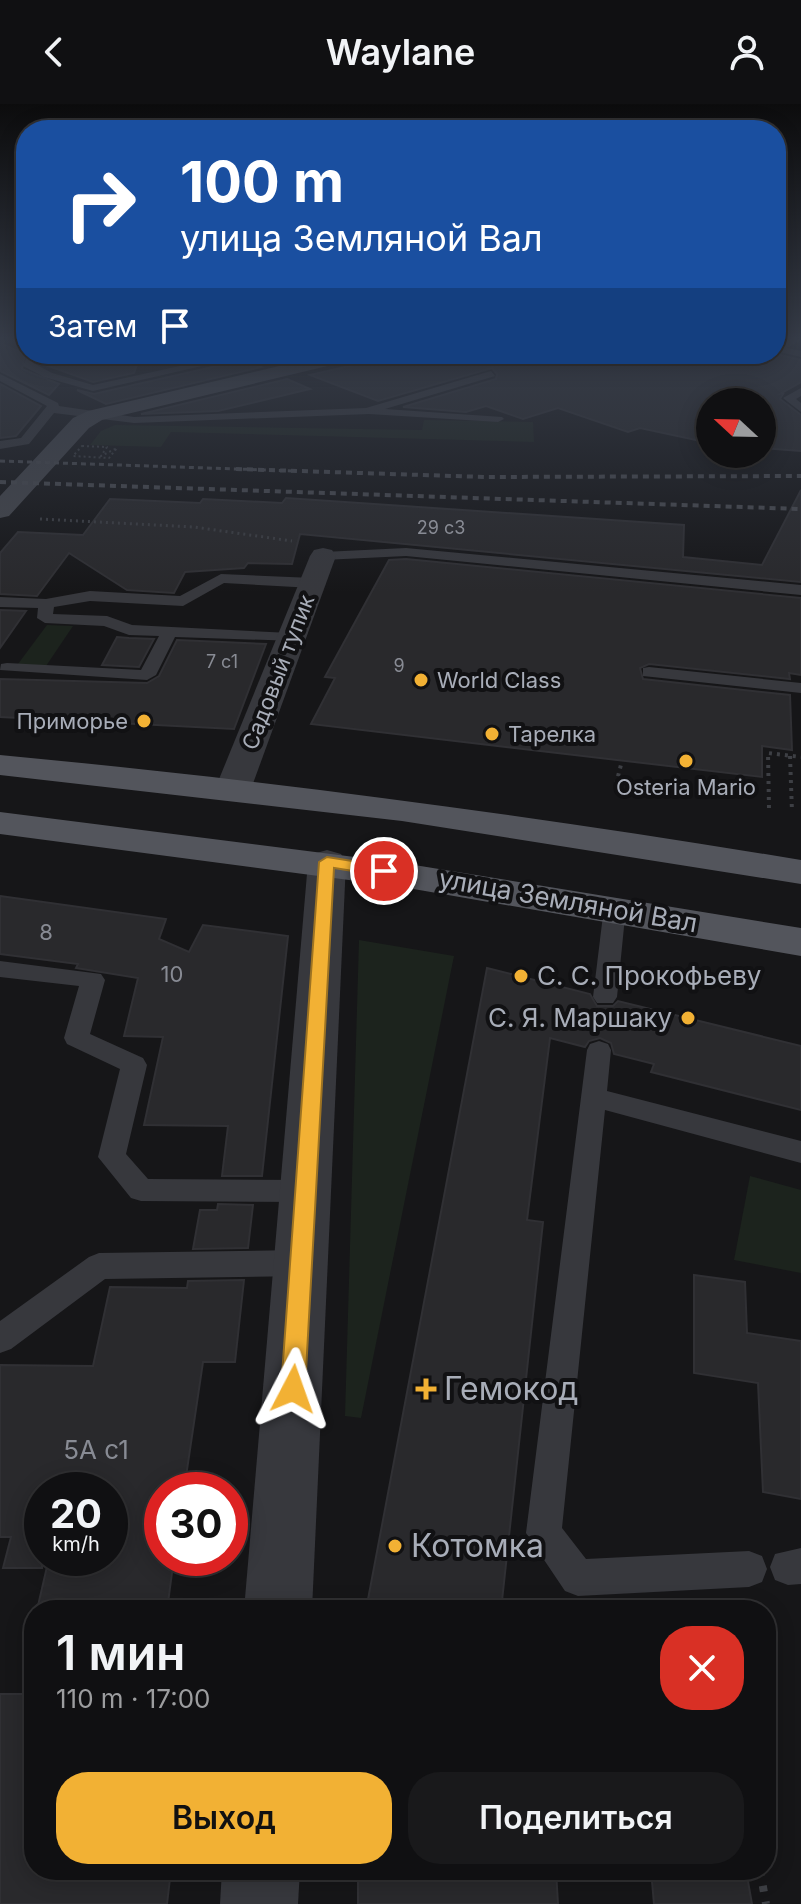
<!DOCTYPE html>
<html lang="ru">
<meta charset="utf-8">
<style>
body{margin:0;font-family:Inter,sans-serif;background:#19191b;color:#f1f3f6;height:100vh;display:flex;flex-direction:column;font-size:30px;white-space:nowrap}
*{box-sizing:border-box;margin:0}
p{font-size:26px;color:#9c9d9f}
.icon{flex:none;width:44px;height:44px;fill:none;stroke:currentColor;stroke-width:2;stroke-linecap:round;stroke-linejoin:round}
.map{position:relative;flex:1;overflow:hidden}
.panel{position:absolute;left:24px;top:1496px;width:752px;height:280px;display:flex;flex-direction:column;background:#101012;border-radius:32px;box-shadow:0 4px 20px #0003,0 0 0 2px #303032}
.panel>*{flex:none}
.guide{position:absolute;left:16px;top:16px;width:770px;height:244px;border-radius:32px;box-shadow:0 4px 20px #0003,0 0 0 2px #303032;background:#1a4fa0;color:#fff;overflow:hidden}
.needle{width:52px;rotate:292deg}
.tools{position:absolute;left:696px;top:284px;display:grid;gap:16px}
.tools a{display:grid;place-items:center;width:80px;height:80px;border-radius:50%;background:#101012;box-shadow:0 4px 20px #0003,0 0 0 2px #303032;font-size:40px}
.speed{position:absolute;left:24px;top:1368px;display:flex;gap:16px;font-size:40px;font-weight:700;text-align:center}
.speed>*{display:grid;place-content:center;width:104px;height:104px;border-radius:50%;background:#101012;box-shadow:0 4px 20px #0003,0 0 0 2px #303032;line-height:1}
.speed small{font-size:20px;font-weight:400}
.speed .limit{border:12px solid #d22;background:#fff;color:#111}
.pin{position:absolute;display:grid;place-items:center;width:68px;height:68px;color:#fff;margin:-34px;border:4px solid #fff;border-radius:50%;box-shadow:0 2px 8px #0007}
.me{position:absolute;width:88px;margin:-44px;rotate:4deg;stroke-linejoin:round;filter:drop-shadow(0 0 6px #0008)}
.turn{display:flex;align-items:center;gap:28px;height:168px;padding:0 32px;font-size:36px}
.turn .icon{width:104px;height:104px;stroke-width:2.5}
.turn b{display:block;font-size:56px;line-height:68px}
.then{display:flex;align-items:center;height:76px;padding:0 32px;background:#0003;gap:16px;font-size:30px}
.round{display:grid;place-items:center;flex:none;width:84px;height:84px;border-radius:32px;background:#19191b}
.overview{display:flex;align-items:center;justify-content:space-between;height:136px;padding:0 32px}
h1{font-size:48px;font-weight:600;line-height:60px}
.primary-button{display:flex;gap:16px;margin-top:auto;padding:16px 32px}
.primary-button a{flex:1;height:92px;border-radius:32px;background:#f2b134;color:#111;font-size:32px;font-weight:600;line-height:92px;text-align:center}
.primary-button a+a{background:#19191b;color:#f1f3f6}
header{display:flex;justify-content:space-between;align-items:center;height:104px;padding:0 32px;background:#101012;font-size:36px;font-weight:600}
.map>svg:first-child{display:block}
.green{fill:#1c231d}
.building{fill:#29292c;stroke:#303034;stroke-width:2}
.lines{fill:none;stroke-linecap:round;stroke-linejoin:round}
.path-far3{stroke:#3d3f44;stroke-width:2;stroke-dasharray:2 3;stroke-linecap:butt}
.path-far2{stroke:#3d3f44;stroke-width:3;stroke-dasharray:2 4;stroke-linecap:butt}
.path-far1{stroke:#3d3f44;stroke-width:4;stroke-dasharray:3 5;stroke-linecap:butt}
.path{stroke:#3d3f44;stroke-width:8;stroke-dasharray:6 10;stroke-linecap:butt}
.lane{fill:#37383d;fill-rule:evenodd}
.street{fill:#37383d;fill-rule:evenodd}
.secondary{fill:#45474d;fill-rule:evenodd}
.primary{fill:#53555c;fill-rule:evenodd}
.rail-far1{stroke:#4a4c52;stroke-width:3;stroke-dasharray:5 4;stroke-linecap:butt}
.rail{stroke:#4a4c52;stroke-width:4;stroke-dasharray:6 5;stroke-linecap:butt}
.route{fill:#f2b134;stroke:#9d7322;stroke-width:2}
.poi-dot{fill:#f2b134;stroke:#111113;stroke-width:3}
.labels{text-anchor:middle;stroke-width:8;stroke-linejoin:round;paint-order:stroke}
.far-number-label{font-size:18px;fill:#888b94}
.far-street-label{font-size:22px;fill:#a8adb8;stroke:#111113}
.far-poi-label{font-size:22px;fill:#a8adb8;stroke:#111113;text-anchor:start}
.number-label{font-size:22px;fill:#888b94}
.street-label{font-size:26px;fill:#a8adb8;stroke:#111113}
.poi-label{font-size:26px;fill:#a8adb8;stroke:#111113;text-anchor:start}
.near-number-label{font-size:26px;fill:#888b94}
.near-poi-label{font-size:32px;fill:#a8adb8;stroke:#111113;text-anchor:start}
</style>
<header><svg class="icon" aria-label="back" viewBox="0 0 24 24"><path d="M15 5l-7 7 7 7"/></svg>Waylane<svg class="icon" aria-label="person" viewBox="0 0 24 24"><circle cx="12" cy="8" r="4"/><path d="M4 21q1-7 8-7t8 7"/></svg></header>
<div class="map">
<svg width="801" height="1800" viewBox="0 0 801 1800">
<rect width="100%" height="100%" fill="#161618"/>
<g class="green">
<path d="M424 316 533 318 534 338 171 328 161 343 90 341 101 327 115 321 422 326Z"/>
<path d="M47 521 73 522 46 562 18 560Z"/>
<path d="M359 836 454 852 361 1314 345 1312Z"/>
<path d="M750 1072 801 1086V1169L734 1156Z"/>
</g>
<g class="building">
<path d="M0 239 25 250 22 265 59 280 49 291 0 267Z"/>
<path d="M41 250H141L134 269 93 278 37 258Z"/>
<path d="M402 250H644L674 259 693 250H776L801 256V278L780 290H783L780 295 801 311V347L762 344V298H710V339L640 324 628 328 558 304 523 315 486 302 466 308 403 303 496 275 497 270 492 264 378 297 310 271Z"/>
<path d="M243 256 261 263 106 300 77 286 94 290Z"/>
<path d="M287 275 310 285 218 307 141 310Z"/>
<path d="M0 280 41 302 16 332 0 334Z"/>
<path d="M801 386V478L300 430 292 460 248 459 244 464 185 468 174 489 127 486 69 449 37 492 0 490V449L18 428 83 431 110 395 200 399 203 395 282 399 286 394 684 421 683 453 762 461Z"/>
<path d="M406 455 801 494V571L789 569 790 575 649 560 640 564 643 575 790 591 792 646 762 642V673L311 620 335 574 325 573 389 456Z"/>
<path d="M0 506 26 507 0 544Z"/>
<path d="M117 533 129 534 154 535 139 563 102 561Z"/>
<path d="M177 536 266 540 234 625 0 613V575L147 579 159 572Z"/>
<path d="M0 792 166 815 159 835 189 848 203 821 288 832 262 1072H222L228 1022 144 1021 163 933 124 932 138 874 76 864 78 860 0 850Z"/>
<path d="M487 864 590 890 597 902H613L618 897 801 942V1006L651 968 654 960 614 950 611 939 600 934 589 937 585 943 550 934 527 1116 543 1118 501 1506H366Z"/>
<path d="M218 1100 253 1101 248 1144 193 1145 200 1106H217Z"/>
<path d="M694 1171 745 1178 747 1229 801 1237V1395L763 1388 758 1279 694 1269Z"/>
<path d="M244 1176 235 1258H203L184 1386H162V1454H174L167 1506H37L49 1454H110V1386H42V1464H3L11 1433H0V1261L93 1262 110 1183 187 1184 188 1177Z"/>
<path d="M0 1590H34V1766H171L167 1800H0Z"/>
<path d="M358 1766H556L558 1800H358Z"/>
<path d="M651 1766H746L752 1800H654Z"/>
</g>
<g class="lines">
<path class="path-far3" d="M82 342 107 343 101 352 117 344 109 354 73 352Z"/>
<path class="path-far2" d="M40 415 194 423 292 437"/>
<g class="path-far1">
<path d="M790 652 792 708"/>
<path d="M616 680 622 657"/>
<path d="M769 704 768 649 801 653"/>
</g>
<path class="path" d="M760 1766 766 1800"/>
<g class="lane">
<path d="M790 236H801L787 244 801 247V253L776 247V241Z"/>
<path d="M28 250H38L33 259 52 269 93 281 235 250H254L93 287 44 273 23 262Z"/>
<path d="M491 267 495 272 385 305 502 313 504 315 498 318 369 310 134 319 54 309 29 340 0 345V337L21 334 47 302 0 277V270L58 299 59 302 134 313 366 304Z"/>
<path d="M801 284V292L796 295 801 299V308L783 294Z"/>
<path d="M406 444 801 481V491L406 452 323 456 316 452 323 448Z"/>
<path d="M221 470 313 474 321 479 313 484 224 479 183 502 90 497 54 503 53 510 107 512 132 521 291 529 297 531V537L175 533 156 571 147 576 0 566 1 560 7 559 141 566 159 532 129 531 104 522 45 519 37 514 38 504 0 503V493L46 495 90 487 180 492Z"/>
<path d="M649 563 801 579V589L643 572V564Z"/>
<path d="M615 796 626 803 617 893 613 899H597L593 893 604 803Z"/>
<path d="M0 857 101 870 105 876 90 930 143 954 147 961 126 1050 148 1075 306 1076 316 1079 320 1087 316 1095 306 1098 141 1097 131 1094 98 1053 120 965 67 940 64 934 79 882 0 873Z"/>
<path d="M599 937 608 940 611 946 607 987 801 1037V1059L605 1006 562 1424 586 1455 749 1447 762 1452 767 1465 762 1478 749 1483 578 1492 565 1487 526 1429 587 946 590 940Z"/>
<path d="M302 1146 312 1150 317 1159 312 1168 302 1172 105 1175 11 1245 0 1249V1217L89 1153 99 1149Z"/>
<path d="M801 1444V1480L788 1481 775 1476 770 1463 775 1450Z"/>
</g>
<g class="street">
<path d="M323 444 332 446 336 452 251 685 246 693 233 696 220 693 215 685 310 452 314 446Z"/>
<path d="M327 746 341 750 346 758 312 1506H244L308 758 313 750Z"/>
<path d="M222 1766H300L298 1800H220Z"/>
</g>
<path class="secondary" d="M330 250H363L361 254 102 316 89 324 9 412 0 414V392L73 314 88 307Z"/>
<g class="primary">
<path d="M0 651C268 676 535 712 801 756V780L402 717 0 671Z"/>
<path d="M0 708 402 759 801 824V852L402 783 0 730Z"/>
</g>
<path class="rail-far1" d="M0 357 296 367"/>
<g class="rail">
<path d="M236 365 485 373 801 372"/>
<path d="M0 378 801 405"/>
</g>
</g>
<linearGradient id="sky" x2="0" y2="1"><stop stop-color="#0c0c0d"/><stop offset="0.48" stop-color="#363c48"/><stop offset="1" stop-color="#363c48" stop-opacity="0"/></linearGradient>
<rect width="801" height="488" fill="url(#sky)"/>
<path class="route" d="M327 753 384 762 392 767 384 772 334 764 305 1285 302 1293 293 1297 284 1293 281 1285 319 758Z"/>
<g class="poi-dot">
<circle cx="421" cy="576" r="8"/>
<circle cx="144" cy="617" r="8"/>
<circle cx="492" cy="630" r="8"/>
<circle cx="686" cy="657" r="8"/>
<circle cx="521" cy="872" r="8"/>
<circle cx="688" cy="914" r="8"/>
<path d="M422 1273h8v8h8v8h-8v8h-8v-8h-8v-8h8z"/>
<circle cx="395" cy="1442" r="8"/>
</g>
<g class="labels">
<g class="far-number-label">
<text x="441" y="430">29 с3</text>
<text x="222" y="564">7 с1</text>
<text x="399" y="568">9</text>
</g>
<g class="far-street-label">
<text transform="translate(278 568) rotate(-69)" y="8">Садовый тупик</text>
</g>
<g class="far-poi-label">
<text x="437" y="584">World Class</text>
<text x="128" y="625" text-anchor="end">Приморье</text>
<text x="508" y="638">Тарелка</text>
<text x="686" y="691" text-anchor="middle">Osteria Mario</text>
</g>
<g class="number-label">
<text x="46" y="836">8</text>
<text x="172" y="878">10</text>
</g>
<g class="street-label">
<text transform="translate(568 797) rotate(10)" y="9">улица Земляной Вал</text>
</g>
<g class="poi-label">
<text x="537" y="881">С. С. Прокофьеву</text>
<text x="672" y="923" text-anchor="end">С. Я. Маршаку</text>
</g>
<g class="near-number-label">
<text x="96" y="1355">5А с1</text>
</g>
<g class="near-poi-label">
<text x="444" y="1296">Гемокод</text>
<text x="411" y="1453">Котомка</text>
</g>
</g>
</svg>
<div class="tools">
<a><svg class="needle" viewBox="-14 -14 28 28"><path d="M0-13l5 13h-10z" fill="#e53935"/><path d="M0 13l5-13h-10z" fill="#9c9d9f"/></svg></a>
</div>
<div class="speed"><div>20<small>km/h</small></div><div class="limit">30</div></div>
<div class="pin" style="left:384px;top:767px;background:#d93025"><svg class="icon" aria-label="arrive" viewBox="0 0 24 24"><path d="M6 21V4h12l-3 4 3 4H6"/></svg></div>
<svg class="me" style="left:293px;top:1285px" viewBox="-20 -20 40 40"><path d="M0-17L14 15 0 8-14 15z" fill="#f2b134" stroke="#fff" stroke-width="4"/></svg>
<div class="guide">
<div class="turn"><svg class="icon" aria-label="right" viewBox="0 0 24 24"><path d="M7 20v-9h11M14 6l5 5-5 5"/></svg><div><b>100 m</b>улица Земляной Вал</div></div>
<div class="then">Затем<svg class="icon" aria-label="arrive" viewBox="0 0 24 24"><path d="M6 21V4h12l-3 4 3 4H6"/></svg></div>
</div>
<section class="panel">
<div class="overview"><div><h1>1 мин</h1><p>110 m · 17:00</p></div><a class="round" style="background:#d93025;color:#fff"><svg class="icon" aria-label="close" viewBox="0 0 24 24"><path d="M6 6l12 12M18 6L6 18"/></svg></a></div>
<div class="primary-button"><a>Выход</a><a>Поделиться</a></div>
</section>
</div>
